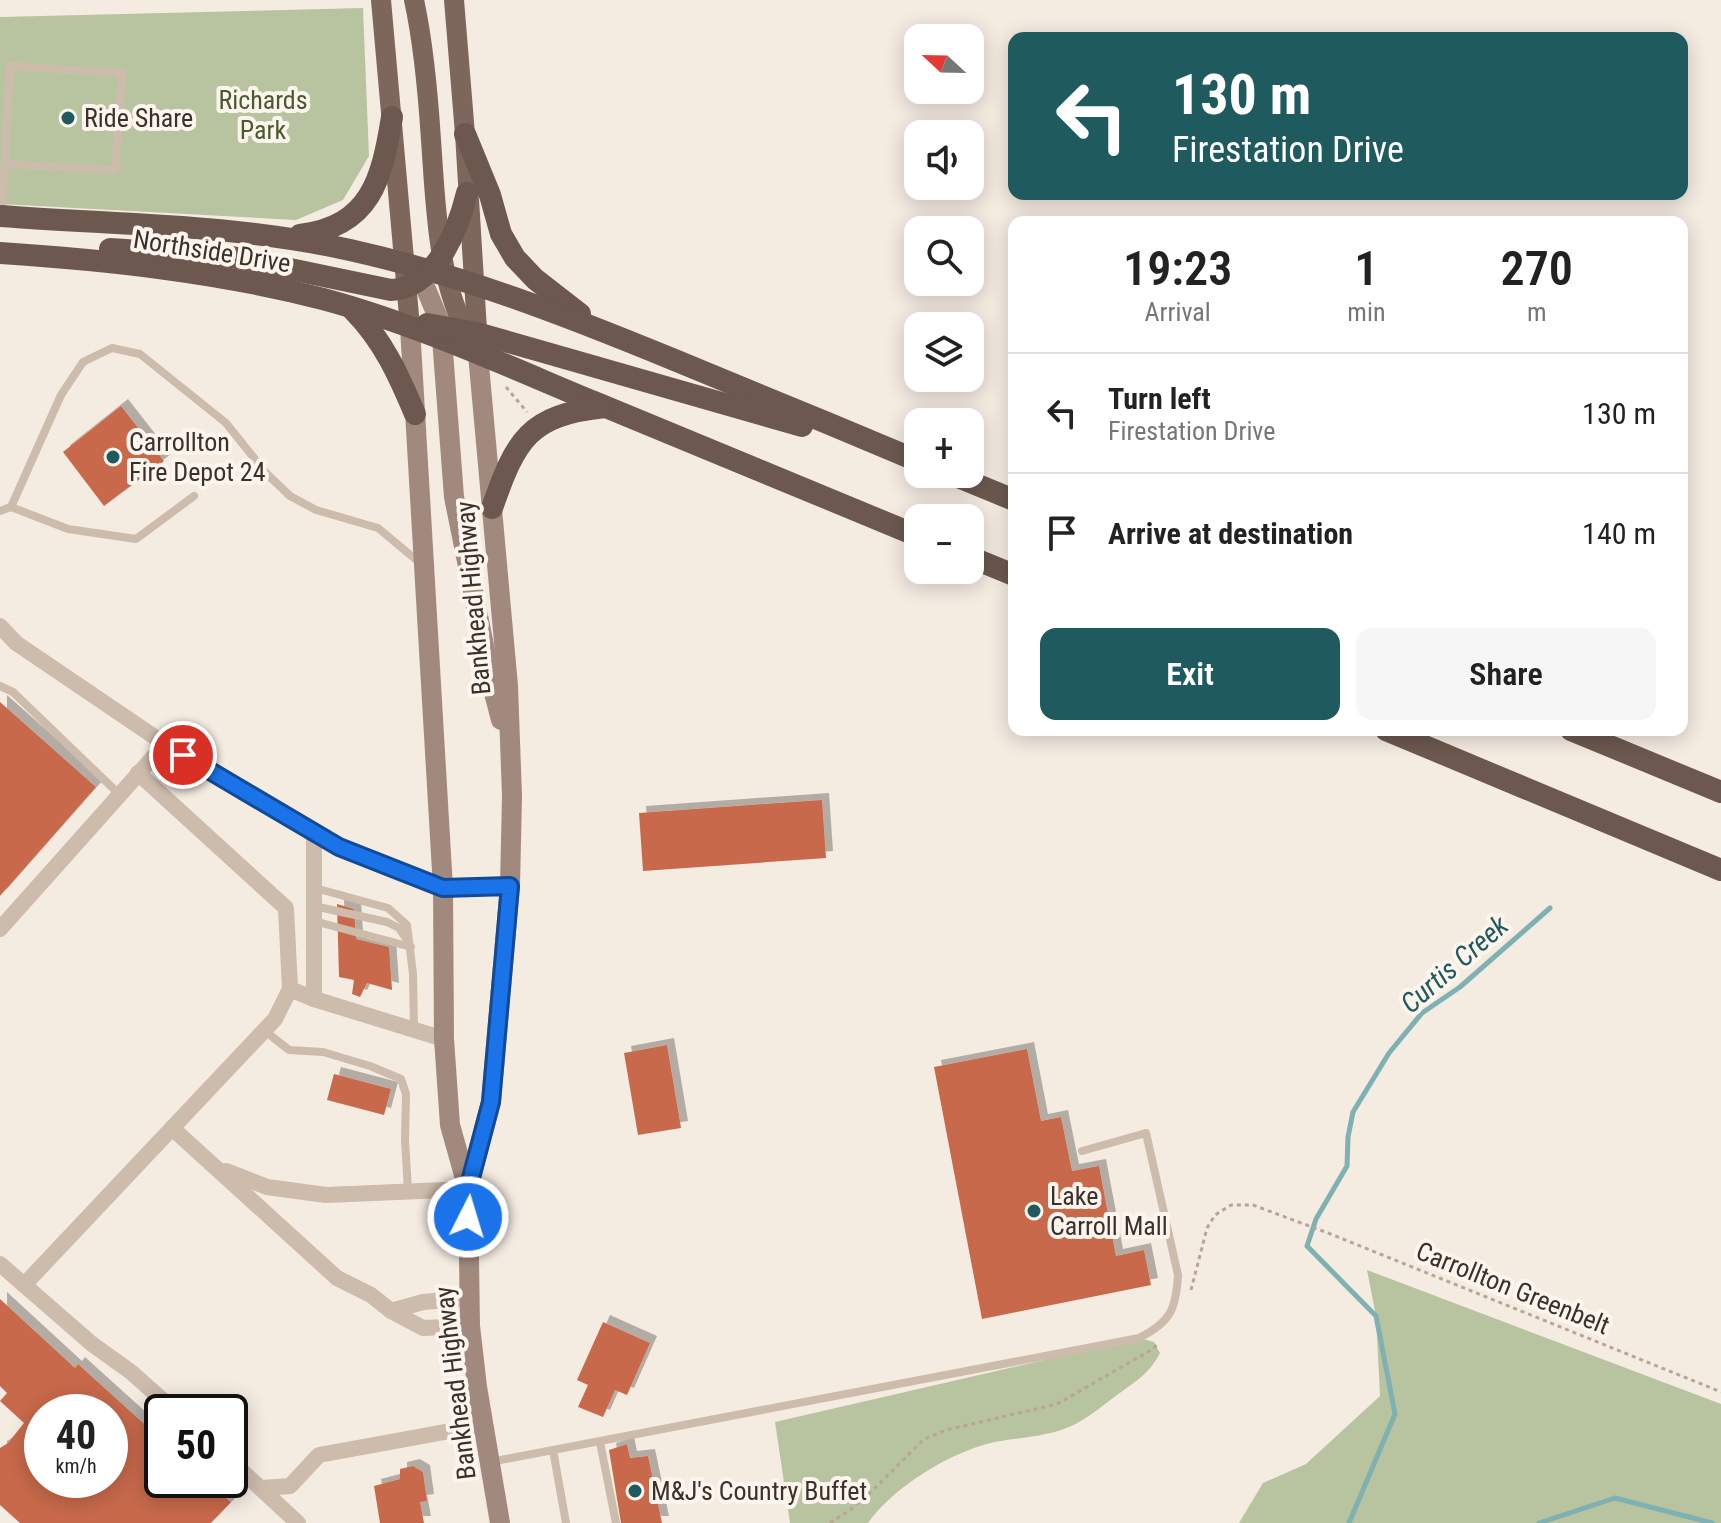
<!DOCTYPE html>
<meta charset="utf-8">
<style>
body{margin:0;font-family:"Roboto Condensed",sans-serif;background:#f6f6f6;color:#222;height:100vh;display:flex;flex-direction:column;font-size:30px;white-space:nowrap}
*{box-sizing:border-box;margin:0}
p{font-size:26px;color:#767676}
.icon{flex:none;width:44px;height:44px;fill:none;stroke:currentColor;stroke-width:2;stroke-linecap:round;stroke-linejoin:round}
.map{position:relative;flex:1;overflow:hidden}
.drawer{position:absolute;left:1008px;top:216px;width:680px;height:520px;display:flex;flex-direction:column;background:#fff;border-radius:16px;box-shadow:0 4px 20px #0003}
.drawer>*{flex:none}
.hud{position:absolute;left:1008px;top:32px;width:680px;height:168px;border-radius:16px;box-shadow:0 4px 20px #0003;background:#1f5a5e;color:#fff;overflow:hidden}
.needle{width:52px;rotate:292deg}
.buttons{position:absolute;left:904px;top:24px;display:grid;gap:16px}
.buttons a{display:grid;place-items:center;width:80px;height:80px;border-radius:16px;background:#fff;box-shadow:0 4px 20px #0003;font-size:40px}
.speed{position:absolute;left:24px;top:1394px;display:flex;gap:16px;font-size:40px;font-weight:700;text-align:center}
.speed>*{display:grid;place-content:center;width:104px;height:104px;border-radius:50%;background:#fff;box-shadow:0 4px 20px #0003;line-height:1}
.speed small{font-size:20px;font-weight:400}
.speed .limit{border:4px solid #111;border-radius:12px;background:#fff;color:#111}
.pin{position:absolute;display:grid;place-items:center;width:68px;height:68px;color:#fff;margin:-34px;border:4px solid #fff;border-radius:50%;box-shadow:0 2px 8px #0007}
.me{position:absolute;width:88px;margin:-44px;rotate:5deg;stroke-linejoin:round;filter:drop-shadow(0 0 6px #0008)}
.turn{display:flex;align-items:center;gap:28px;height:168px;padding:0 32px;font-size:36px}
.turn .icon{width:104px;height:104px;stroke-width:2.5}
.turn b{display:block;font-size:56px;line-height:68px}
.eta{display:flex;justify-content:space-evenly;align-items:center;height:136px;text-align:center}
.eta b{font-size:48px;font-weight:600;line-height:56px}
.cta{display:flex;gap:16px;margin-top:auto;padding:16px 32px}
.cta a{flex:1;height:92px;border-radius:16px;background:#1f5a5e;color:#fff;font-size:32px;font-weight:600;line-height:92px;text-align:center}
.cta a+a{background:#f6f6f6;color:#222}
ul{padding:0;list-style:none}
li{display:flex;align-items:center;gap:24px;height:120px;padding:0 32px;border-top:2px solid #e0e0e0}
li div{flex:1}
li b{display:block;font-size:30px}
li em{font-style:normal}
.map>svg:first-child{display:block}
.green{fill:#b8c4a0}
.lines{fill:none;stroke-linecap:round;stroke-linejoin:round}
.stream{stroke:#7fb0b2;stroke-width:5}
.building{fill:#c8694b;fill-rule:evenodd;filter:url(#shadow)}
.path{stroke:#b9a596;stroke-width:3;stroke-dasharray:4 4;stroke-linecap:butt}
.service{stroke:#cdbbac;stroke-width:8}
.minor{stroke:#cdbbac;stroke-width:16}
.secondary{stroke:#a18a7d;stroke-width:20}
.primary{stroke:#7d675c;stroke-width:20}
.trunk{stroke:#6c584f;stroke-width:22}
.route-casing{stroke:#114b97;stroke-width:20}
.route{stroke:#1a73e8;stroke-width:14}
.poi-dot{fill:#1f5a5e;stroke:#fbf5ee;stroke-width:3}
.labels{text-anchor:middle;stroke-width:8;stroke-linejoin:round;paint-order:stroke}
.park-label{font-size:26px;fill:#4a5a2e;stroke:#fbf5ee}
.poi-label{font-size:26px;fill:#3b302b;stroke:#fbf5ee;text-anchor:start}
.street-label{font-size:26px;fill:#3b302b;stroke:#fbf5ee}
.water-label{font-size:28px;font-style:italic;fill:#1f5a5e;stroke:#fbf5ee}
</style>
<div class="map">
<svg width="1721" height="1523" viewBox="0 0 1721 1523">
<defs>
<filter id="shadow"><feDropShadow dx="7" dy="-7" stdDeviation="0" flood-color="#0004"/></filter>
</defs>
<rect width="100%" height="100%" fill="#f4ebe1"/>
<g class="green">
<path d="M363 8 369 156 343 200 296 220 0 204V17Z"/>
<path d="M1367 1270 1721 1404V1523H1239L1263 1483 1306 1464 1380 1396 1376 1316Z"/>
<path d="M1139 1338 1154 1342 1160 1353C1150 1373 1135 1382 1117 1395 1099 1408 1083 1423 1061 1430 1040 1437 1016 1438 995 1442 952 1451 893 1487 868 1523H790L775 1422Z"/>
</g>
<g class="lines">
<g class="stream">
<path d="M1349 1523 1395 1414 1376 1316 1307 1246 1316 1219 1347 1166 1348 1137 1353 1112 1389 1053 1422 1013 1460 987 1550 908"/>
<path d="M1539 1523 1615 1498 1712 1523"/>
</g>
</g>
<g class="building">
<path d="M121 406 164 461 104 506 63 452Z"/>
<path d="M0 702 96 787 0 896Z"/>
<path d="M822 800 826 858 643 871 639 813Z"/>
<path d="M337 904 354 909 356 939 389 947 392 990 367 983 360 997 352 994 354 980 339 977Z"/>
<path d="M667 1045 681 1128 638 1135 624 1053Z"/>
<path d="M1027 1049 1041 1121 1061 1117 1072 1171 1099 1166 1116 1256 1144 1250 1151 1285 982 1319 934 1067Z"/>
<path d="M334 1074 391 1089 384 1115 327 1100Z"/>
<path d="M0 1299 75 1368 78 1364 162 1440V1480H206L231 1502 211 1523H20L0 1505V1448L8 1443 24 1423 0 1401 7 1393 0 1386ZM42 1412H110V1480H42Z"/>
<path d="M603 1322 650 1343 627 1395 615 1390 603 1417 578 1407 588 1385 577 1380Z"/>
<path d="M627 1444 630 1458 648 1456 662 1523H621L609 1450Z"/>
<path d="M413 1466 423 1472 427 1501 420 1502 424 1523H380L374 1486 400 1479V1469Z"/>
</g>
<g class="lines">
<g class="path">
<path d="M506 387 527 412"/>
<path d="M1191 1290 1207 1228 1215 1215 1231 1205H1253L1328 1233 1721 1392"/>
<path d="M830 1523 850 1510 876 1487 923 1440 946 1430 1057 1404 1153 1349 1158 1343"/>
</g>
<g class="service">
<path d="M2 216 10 66 122 73 115 170 5 164"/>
<path d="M11 507 61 395 83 362 112 348 140 354 226 423 266 473 290 496 316 510 378 528 420 563"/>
<path d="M0 511 11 507 68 529 136 539 194 496"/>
<path d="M0 686 13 692 119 794"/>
<path d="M315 888 388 908 407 925 413 974 414 1029"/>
<path d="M314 906 387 922 399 928 409 943"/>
<path d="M314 921 411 947"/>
<path d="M265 1031 289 1050 323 1052 370 1066 401 1079 406 1094 405 1140 408 1190"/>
<path d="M600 1442 616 1523"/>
<path d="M553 1450 566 1523"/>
<path d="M490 1462 1139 1338C1171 1322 1176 1309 1178 1275L1146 1133 1082 1151"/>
</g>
<g class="minor">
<path d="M0 626 16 643 165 744 339 847 443 888 510 886"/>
<path d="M138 773 286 908 290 989"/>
<path d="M0 929 165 744"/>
<path d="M314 999 444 1039"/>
<path d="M172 1128 337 1278 371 1295 391 1311 423 1328 470 1326"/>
<path d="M226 1171 267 1187 326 1195 468 1189"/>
<path d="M0 1264 92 1344 131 1372 176 1412"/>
<path d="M24 1285 275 1019 290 989 314 999V833"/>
<path d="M391 1311 423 1302 468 1298"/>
<path d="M230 1460 298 1523"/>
<path d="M262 1488 290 1486 319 1455 483 1425"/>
</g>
<g class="secondary">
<path d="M410 270 426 289 441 325 454 497 492 685 501 720"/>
<path d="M410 327 443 888 444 1039 450 1125 468 1189 470 1326 477 1387 500 1523"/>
<path d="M468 1189 491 1102 510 886 512 796 508 686 478 354"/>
</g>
<g class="primary">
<path d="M381 0 410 327"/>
<path d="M414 0C424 46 428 93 431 140 436 209 437 283 472 343"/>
<path d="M454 0 465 134 478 346"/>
</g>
<g class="trunk">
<path d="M465 134 490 195 501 234 515 258 535 279 580 314"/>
<path d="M0 216C117 225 235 224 350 250 463 275 570 317 677 361 757 394 838 427 918 461"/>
<path d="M300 235C371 226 382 179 392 117"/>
<path d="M110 249 232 257 391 290C435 288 458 230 467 193"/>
<path d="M0 253C108 260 218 272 323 299 416 324 505 365 594 402 702 447 810 491 918 536"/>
<path d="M353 310C383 340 399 376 415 414"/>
<path d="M427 324 477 333 802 426"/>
<path d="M951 474 1014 500"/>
<path d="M492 508C516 440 528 415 605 407"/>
<path d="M970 557 1014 575"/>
<path d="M1386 730 1721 870"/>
<path d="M1571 730 1721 792"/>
</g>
</g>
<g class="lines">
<defs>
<path id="route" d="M183 755 339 847 443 888 510 886 491 1102 468 1189V1217"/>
</defs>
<use href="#route" class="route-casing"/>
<use href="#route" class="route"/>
</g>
<g class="poi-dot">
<circle cx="68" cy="118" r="8"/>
<circle cx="113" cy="457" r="8"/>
<circle cx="1034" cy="1211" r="8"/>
<circle cx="635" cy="1491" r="8"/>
</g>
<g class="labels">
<g class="park-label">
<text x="263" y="109">Richards<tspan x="263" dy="30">Park</tspan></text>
</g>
<g class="poi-label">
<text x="84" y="127">Ride Share</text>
<text x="129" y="451">Carrollton<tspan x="129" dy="30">Fire Depot 24</tspan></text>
<text x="1050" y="1205">Lake<tspan x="1050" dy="30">Carroll Mall</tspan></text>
<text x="651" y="1500">M&amp;J's Country Buffet</text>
</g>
<g class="street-label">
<text transform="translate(212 251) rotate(9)" y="9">Northside Drive</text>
<text transform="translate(473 598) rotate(-95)" y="9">Bankhead Highway</text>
<text transform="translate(1513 1288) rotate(22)" y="9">Carrollton Greenbelt</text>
<text transform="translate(455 1383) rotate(-97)" y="9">Bankhead Highway</text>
</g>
<g class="water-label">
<text transform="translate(1454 964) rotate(-41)" y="10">Curtis Creek</text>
</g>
</g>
</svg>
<div class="buttons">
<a><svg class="needle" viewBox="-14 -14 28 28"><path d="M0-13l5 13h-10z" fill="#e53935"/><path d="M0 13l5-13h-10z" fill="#767676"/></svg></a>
<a><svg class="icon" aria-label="sound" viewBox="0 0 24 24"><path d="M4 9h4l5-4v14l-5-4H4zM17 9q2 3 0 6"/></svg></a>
<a><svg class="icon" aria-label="search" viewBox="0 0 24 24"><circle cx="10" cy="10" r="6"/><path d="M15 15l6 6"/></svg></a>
<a><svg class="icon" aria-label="layers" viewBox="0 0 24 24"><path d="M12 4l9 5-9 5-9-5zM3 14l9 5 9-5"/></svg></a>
<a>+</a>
<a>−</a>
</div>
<div class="speed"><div>40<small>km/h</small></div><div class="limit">50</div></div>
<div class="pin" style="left:183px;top:755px;background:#d93025"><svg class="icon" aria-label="arrive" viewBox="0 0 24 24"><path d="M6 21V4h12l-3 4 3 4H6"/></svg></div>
<svg class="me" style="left:468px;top:1217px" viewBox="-20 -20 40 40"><circle r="17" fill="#1a73e8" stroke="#fff" stroke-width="3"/><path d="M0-11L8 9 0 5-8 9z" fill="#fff"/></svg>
<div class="hud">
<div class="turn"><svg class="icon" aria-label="left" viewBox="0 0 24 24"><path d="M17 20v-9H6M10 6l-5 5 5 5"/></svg><div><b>130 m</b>Firestation Drive</div></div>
</div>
<section class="drawer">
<div class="eta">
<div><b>19:23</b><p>Arrival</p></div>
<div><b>1</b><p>min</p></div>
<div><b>270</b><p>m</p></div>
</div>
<ul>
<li><svg class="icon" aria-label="left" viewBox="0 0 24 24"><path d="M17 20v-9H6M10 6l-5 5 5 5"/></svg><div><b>Turn left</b><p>Firestation Drive</p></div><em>130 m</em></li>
<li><svg class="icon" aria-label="arrive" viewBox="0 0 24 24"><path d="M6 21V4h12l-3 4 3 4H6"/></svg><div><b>Arrive at destination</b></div><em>140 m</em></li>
</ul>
<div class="cta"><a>Exit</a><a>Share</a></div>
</section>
</div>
